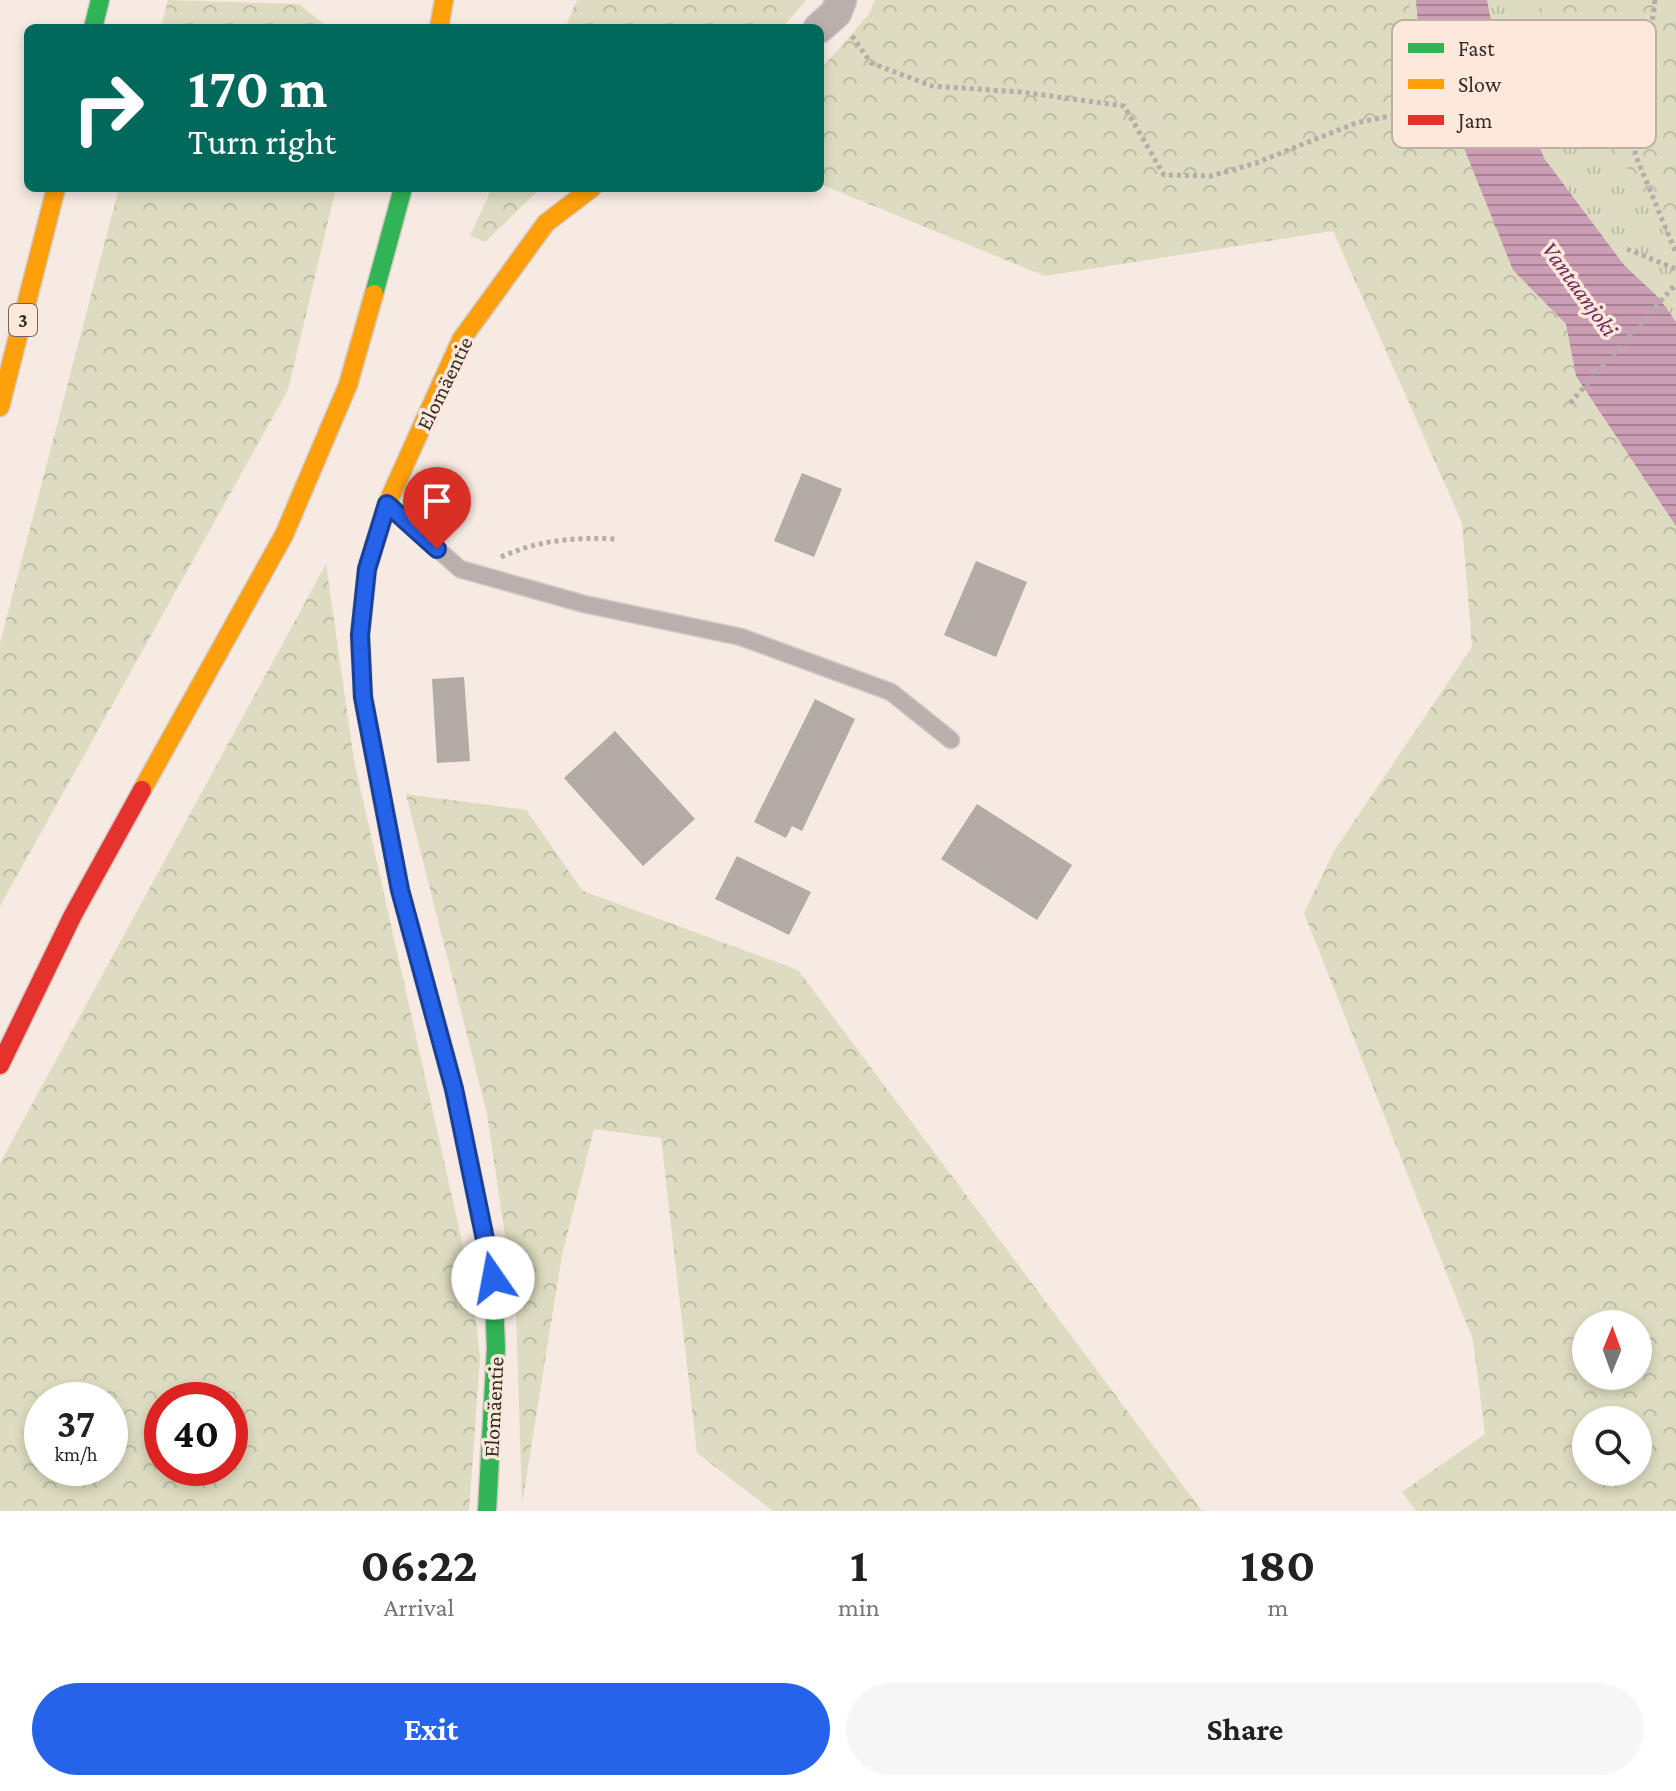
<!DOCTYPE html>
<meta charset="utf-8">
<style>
body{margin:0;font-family:"Crimson Pro",serif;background:#f6f6f6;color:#222;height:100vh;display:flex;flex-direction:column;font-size:30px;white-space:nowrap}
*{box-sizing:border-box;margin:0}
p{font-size:26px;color:#767676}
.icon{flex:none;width:44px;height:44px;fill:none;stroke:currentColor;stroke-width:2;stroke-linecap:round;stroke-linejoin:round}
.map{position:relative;height:1511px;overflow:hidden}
.sheet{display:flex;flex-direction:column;background:#fff;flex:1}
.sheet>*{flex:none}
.guide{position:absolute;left:24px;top:24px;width:800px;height:168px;border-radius:12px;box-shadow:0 4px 12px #0003;background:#00695c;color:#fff;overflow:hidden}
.needle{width:52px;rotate:1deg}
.controls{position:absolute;left:1572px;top:1310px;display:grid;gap:16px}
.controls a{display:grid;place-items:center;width:80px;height:80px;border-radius:50%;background:#fff;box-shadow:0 4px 12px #0003;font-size:40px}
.speed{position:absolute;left:24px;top:1382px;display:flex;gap:16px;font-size:40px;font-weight:700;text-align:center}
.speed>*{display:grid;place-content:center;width:104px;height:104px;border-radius:50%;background:#fff;box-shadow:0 4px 12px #0003;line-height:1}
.speed small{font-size:20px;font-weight:400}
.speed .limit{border:12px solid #d22;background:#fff;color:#111}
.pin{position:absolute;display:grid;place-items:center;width:68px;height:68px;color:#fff;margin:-82px -34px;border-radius:50% 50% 50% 0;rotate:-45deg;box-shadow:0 0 8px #0007}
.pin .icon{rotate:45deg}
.me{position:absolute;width:88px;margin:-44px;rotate:348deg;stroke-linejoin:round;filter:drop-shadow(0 0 6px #0008)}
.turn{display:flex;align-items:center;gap:28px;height:168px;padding:0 32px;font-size:36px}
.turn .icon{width:104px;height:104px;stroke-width:2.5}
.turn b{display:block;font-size:56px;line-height:68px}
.eta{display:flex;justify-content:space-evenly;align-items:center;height:136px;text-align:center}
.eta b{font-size:48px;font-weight:700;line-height:56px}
.primary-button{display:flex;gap:16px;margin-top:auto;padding:16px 32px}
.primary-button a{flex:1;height:92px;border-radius:48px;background:#2563eb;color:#fff;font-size:32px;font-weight:700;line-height:92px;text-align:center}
.primary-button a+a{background:#f6f6f6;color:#222}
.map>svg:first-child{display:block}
.grass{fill:url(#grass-tufts)}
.forest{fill:url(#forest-crowns);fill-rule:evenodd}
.water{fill:url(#water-rules)}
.building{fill:#b3aba5}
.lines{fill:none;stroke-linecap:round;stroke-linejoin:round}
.lane-casing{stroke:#d1c9c3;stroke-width:19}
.street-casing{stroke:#d1c9c3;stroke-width:33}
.fast-casing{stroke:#d1c9c3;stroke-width:21}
.slow-casing{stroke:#d1c9c3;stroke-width:21}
.jam-casing{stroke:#d1c9c3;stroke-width:21}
.path{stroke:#b6adab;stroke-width:5;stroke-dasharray:4 4;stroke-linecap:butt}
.lane{stroke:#bbafae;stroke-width:16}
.street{stroke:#bbafae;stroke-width:30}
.fast{stroke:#30b455;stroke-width:18}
.slow{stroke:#ff9f0a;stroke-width:18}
.jam{stroke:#e5322d;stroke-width:18}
.route-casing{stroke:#184099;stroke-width:20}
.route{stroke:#2563eb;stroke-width:14}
.labels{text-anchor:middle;stroke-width:7;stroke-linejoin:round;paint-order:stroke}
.shield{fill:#fee7db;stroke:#71645d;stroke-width:2}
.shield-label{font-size:20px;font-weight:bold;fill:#342c27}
.street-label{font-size:22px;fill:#342c27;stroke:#fee7db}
.water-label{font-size:24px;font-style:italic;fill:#732c5d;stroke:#fee7db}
.key{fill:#fee7db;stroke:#c1afa5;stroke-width:2}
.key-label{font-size:22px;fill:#342c27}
</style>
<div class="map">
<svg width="1676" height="1511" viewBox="0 0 1676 1511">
<defs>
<pattern id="grass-tufts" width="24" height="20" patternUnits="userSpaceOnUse" patternTransform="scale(2)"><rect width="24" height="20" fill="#dddcc0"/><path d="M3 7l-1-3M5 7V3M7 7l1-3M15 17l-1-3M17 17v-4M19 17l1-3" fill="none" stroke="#bebda5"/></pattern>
<pattern id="forest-crowns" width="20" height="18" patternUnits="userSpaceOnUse" patternTransform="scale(2)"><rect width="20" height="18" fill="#dddcc0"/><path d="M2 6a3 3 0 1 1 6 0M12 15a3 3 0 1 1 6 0" fill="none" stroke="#bebda5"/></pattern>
<pattern id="water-rules" width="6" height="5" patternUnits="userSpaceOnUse" patternTransform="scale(2)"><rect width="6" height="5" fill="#cb9eb6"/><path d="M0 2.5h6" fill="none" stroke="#a68194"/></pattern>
</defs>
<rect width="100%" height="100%" fill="#f6eae3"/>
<path class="grass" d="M1350 0H1676V542Z"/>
<g class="forest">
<path d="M168 0 299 4 329 28H161Z"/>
<path d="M577 0H806L782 28H565Z"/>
<path d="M875 0H1407L1419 26 1443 43 1467 109 1512 270 1566 324 1576 376 1676 526V1511H1416L1402 1492 1485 1434 1473 1340 1304 913 1334 851 1472 647 1462 523 1333 231 1045 276 820 184V70L869 14ZM1586 1324H1638V1376H1586ZM1586 1420H1638V1472H1586Z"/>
<path d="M1544 0H1676V243L1537 32Z"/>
<path d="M119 188H336L288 390 0 906V643Z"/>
<path d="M492 188H541L485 242 470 236Z"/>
<path d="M326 564 354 760 472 1286 480 1358 469 1511H0V1163ZM42 1400H110V1468H42ZM162 1400H230V1468H162Z"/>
<path d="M406 794 526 810 583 891 798 970 1202 1511H773L697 1453 661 1138 594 1129 562 1255 522 1504 516 1310 487 1114Z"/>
</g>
<path class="water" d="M1416 0H1487L1493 31 1511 44 1526 41 1534 60 1532 128 1544 158 1624 265 1659 298 1676 322V526L1576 376 1566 324 1513 270 1460 138 1467 109 1443 43 1418 26Z"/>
<g class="building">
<path d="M802 473 842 489 814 557 774 541Z"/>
<path d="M976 561 1027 582 996 657 944 635Z"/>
<path d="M464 677 470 761 437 763 432 679Z"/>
<path d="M815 699 855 719 802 831 792 826 786 838 754 822Z"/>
<path d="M615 731 695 819 643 866 564 778Z"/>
<path d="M977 804 1072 865 1037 920 941 859Z"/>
<path d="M737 856 811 892 789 935 715 899Z"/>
</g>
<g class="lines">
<defs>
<path id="lane" d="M391 508 460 569 584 604 741 637 891 692 951 740"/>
<path id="street" d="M819 28 836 13 841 0"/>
<g id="fast">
<path d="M93 28 100 0"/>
<path d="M374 294 403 188"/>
<path d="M363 608 360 635 363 697 400 890 454 1089 493 1278 496 1348 487 1511"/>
</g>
<g id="slow">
<path d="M439 28 444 0"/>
<path d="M0 407 56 188"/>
<path d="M363 608 367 569 387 504 461 340 546 223 592 188"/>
<path d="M142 790 284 535 348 385 374 294"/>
</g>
<path id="jam" d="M0 1065 73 915 142 790"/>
</defs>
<use href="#lane" class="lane-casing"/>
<use href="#street" class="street-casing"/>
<use href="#fast" class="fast-casing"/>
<use href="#slow" class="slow-casing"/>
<use href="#jam" class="jam-casing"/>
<g class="path">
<path d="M1655 0 1635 154 1676 253"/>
<path d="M852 36 871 63 932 86 1021 92 1124 106 1164 175 1211 176 1256 163 1356 123 1649 62"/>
<path d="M1627 249 1676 269"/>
<path d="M1570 403 1676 284"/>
<path d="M501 557C538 540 575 537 616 539"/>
</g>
<use href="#lane" class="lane"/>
<use href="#street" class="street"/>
<use href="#fast" class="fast"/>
<use href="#slow" class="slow"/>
<use href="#jam" class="jam"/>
</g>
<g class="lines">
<defs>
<path id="route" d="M437 549 387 504 367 569 360 635 363 697 400 890 454 1089 493 1278"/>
</defs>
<use href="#route" class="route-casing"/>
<use href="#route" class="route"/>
</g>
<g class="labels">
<rect class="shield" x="9" y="304" width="28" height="32" rx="6"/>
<g class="shield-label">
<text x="23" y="327">3</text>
</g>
<g class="street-label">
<text transform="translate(444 383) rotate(-64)" y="8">Elomäentie</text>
<text transform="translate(493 1407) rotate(-87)" y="8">Elomäentie</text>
</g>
<g class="water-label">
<text transform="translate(1580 289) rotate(54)" y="8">Vantaanjoki</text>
</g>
</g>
<rect x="1392" y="20" width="264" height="128" rx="12" class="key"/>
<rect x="1408" y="43" width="36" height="10" fill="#30b455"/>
<rect x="1408" y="79" width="36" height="10" fill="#ff9f0a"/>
<rect x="1408" y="115" width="36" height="10" fill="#e5322d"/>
<g class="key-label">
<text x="1458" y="56">Fast</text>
<text x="1458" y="92">Slow</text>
<text x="1458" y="128">Jam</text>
</g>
</svg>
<div class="controls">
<a><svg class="needle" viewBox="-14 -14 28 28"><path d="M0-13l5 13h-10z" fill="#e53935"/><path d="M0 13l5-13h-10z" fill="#767676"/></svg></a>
<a><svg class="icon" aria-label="search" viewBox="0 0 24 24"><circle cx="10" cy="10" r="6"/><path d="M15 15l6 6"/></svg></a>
</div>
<div class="speed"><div>37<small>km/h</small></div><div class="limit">40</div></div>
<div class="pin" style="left:437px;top:549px;background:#d93025"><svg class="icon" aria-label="arrive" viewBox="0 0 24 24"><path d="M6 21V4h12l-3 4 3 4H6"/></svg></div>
<svg class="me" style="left:493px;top:1278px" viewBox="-20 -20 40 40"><circle r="19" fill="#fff"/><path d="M0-13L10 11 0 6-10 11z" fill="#2563eb"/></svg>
<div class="guide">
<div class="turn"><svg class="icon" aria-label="right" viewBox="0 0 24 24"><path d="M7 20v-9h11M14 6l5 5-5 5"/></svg><div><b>170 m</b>Turn right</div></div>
</div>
</div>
<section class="sheet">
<div class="eta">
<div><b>06:22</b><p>Arrival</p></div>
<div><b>1</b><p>min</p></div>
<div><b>180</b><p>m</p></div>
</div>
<div class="primary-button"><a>Exit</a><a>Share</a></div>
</section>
